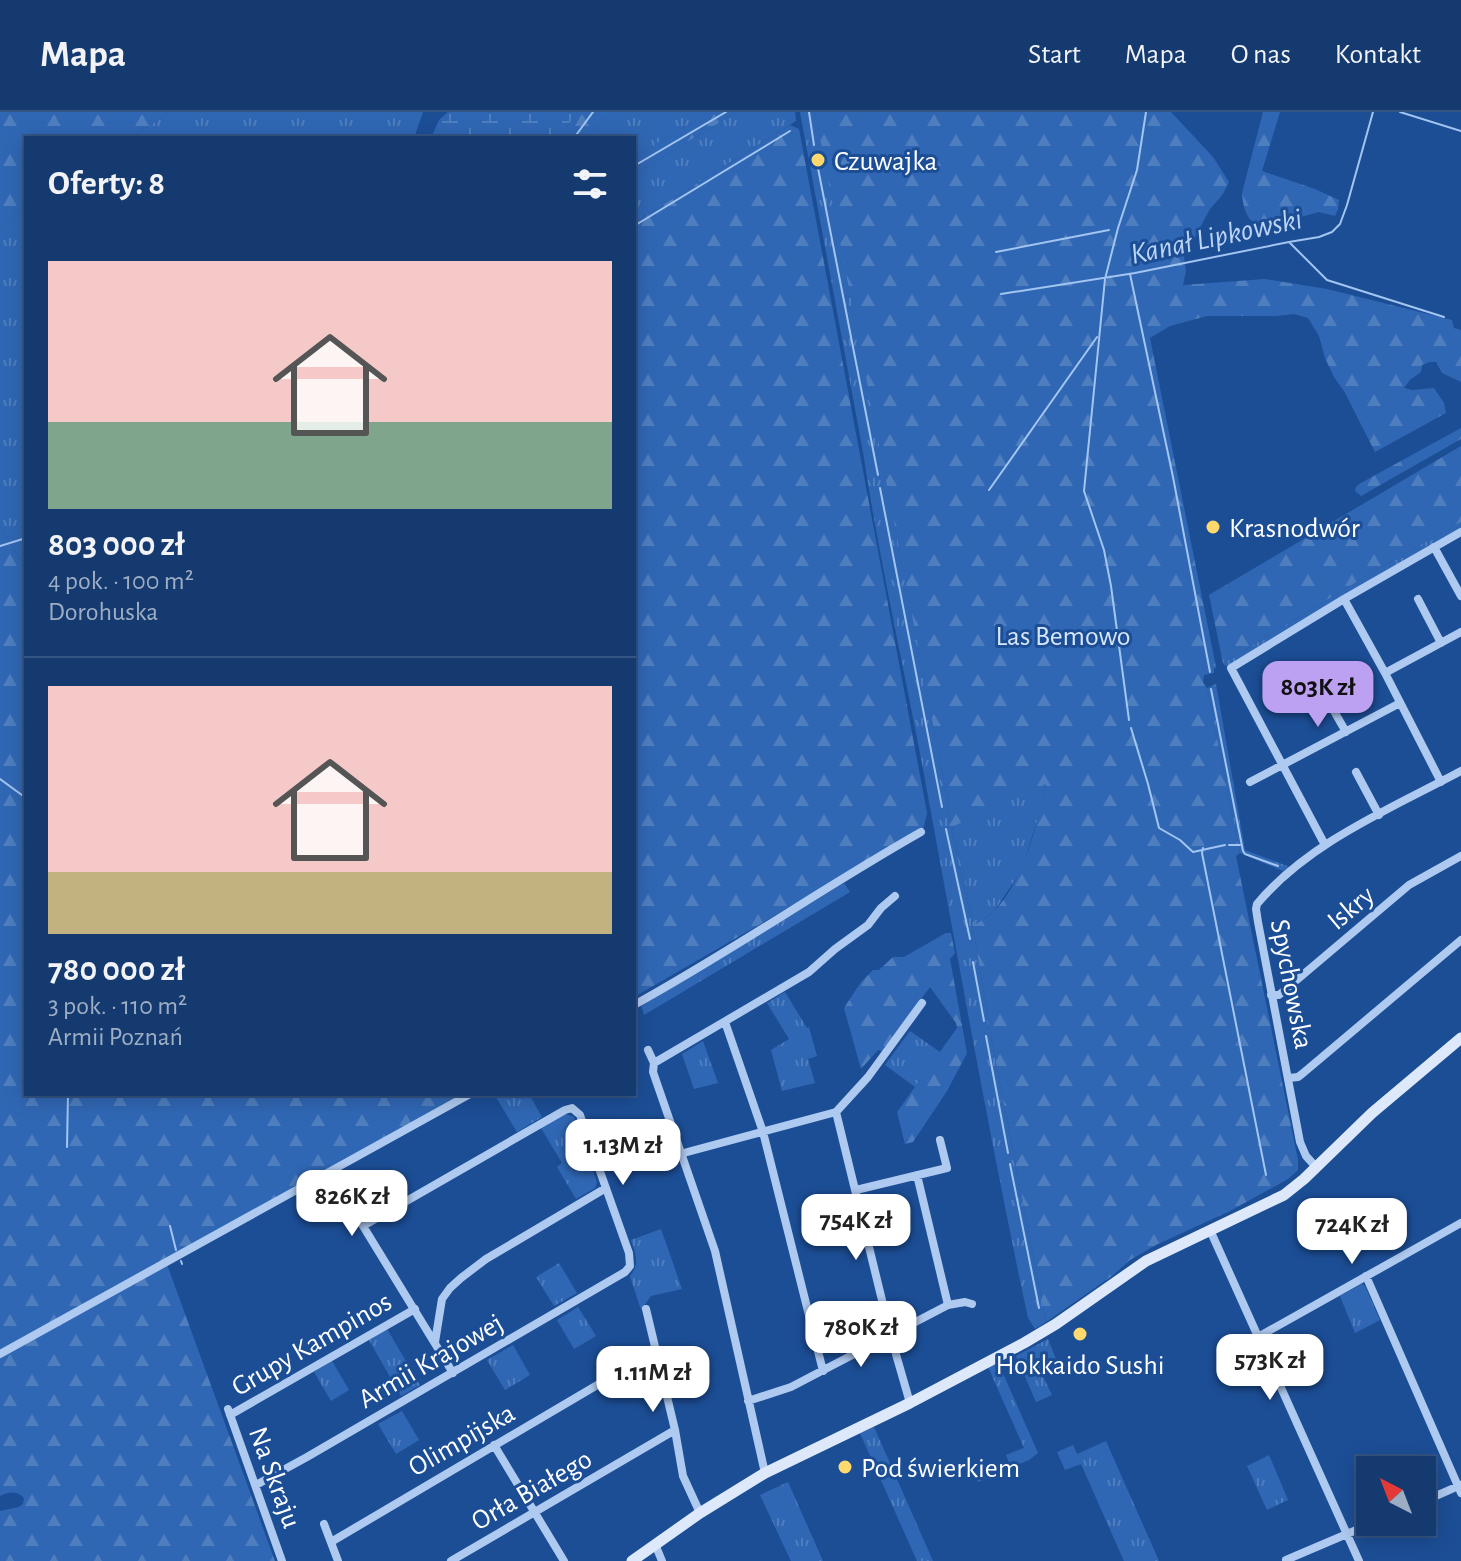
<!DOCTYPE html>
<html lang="pl">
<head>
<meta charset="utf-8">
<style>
	:root { --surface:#153a70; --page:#224578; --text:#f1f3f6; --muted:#9dadc3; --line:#345483; --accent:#bca0f2 }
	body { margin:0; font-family:"Alegreya Sans",sans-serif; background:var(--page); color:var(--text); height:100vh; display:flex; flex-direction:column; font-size:30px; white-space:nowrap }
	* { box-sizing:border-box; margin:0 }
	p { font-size:26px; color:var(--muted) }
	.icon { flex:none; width:44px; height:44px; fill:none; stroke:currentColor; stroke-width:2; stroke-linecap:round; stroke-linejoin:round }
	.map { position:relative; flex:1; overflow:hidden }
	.details { position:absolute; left:24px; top:24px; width:612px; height:960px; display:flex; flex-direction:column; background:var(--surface); border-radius:0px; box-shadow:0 4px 20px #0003,0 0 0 2px var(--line) }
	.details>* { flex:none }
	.needle { width:52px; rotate:318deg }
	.buttons { position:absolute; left:1356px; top:1344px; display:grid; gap:16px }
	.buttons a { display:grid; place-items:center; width:80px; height:80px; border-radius:0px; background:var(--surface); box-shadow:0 4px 20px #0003,0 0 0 2px var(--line); font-size:40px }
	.price { position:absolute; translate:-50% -68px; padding:0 18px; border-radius:16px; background:#fff; color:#222; font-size:26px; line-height:52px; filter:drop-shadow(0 2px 4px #0008) }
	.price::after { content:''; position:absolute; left:50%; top:48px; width:24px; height:18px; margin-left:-12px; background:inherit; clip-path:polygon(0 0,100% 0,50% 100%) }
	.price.active { background:var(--accent); color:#111 }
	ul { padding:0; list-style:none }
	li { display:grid; align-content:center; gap:16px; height:424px; padding:0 24px }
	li+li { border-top:2px solid var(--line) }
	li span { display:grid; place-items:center; height:248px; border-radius:0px; color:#555 }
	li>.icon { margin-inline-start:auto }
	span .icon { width:144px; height:144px; fill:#fffc; stroke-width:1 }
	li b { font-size:34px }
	h2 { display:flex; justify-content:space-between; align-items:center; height:96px; padding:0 24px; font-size:34px }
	header { display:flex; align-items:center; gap:48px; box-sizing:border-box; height:112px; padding:0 40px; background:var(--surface); border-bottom:2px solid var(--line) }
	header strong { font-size:38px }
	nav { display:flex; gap:44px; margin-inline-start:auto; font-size:28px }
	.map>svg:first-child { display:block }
</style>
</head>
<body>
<header>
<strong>Mapa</strong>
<nav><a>Start</a><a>Mapa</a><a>O nas</a><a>Kontakt</a></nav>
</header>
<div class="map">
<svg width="1461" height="1449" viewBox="0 0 1461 1449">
	<defs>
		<pattern id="grass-tufts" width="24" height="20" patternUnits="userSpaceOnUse" patternTransform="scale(2)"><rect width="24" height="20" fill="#3067b4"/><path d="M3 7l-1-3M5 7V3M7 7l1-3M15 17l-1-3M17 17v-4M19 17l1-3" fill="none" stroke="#4f7ebf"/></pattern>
		<pattern id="forest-firs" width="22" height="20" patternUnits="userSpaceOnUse" patternTransform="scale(2)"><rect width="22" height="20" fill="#3067b4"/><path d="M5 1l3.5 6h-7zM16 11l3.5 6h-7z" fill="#4f7ebf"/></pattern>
		<pattern id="wetland-marsh" width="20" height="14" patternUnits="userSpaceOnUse" patternTransform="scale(2)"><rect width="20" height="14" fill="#3067b4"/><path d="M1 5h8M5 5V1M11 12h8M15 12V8" fill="none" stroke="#4f7ebf"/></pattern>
	</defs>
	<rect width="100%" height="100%" fill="#1c4e96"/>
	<!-- grass -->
	<path fill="url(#grass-tufts)" d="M170 0H423L414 26H131Z
		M611 0H710L634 45V26H588Z
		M737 0H795L796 9 634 111V62Z
		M800 0H815L827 58 947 685 950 712 973 816 993 936 1046 1210 1035 1217 1028 1206C989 1024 957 840 923 657 903 551 879 446 863 340Z
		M26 96V455L0 415V114Z
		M1461 410V416L1344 483 1227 554 1224 553 1223 551 1386 452Z
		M1216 572 1245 738 1290 755 1283 759 1240 741 1207 576Z
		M1046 671 1041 697 1021 759 995 798 975 814 952 715Z
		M844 771 850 780 644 903 641 894Z
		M785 880 807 916 809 915 817 944 808 947 815 971 782 979 771 938 789 927 767 891Z
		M910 919 940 940 915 975 885 953Z
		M703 929 718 971 694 977 682 942Z
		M494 982H529L542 1005 517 1020Z
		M565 1002 574 1005 597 1070 595 1076 576 1087 557 1055 562 1051 541 1016Z
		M661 1117 682 1177 651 1184 641 1198 630 1164C640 1152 636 1142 631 1128Z
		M559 1151 577 1181 554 1194 536 1165Z
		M1362 1172 1365 1174 1380 1208 1355 1221 1340 1184Z
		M578 1195 596 1224 574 1237 557 1208Z
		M387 1217 420 1273 401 1284 369 1228Z
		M1048 1227 1057 1250 1055 1254 1041 1260 1052 1283 1036 1290 1016 1244Z
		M513 1233 530 1263 505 1278 487 1248Z
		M332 1249 349 1278 331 1289 314 1260Z
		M998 1250 1038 1341 1029 1348 978 1370 977 1367 1010 1353 1006 1343 1024 1336 988 1255Z
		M402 1299 419 1328 396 1342 378 1312Z
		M874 1315 933 1449H917L860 1321Z
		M1106 1329 1159 1449H1124L1081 1352 1065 1358 1057 1340 1073 1333 1077 1342Z
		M1269 1343 1288 1388 1267 1398 1247 1354Z
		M788 1370 823 1449H791L760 1383Z"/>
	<!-- forest -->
	<path fill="url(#forest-firs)" fill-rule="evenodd" d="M0 0H170L131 26H26V96L0 114Z
		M578 0H611L588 26H558Z
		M710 0H737L634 62V45Z
		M815 0H1171L1213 45 1229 70 1223 82 1210 97 1184 145 1186 159 1183 173 1265 167 1327 177 1452 208 1454 216 1461 218V270L1442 261 1436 250H1430L1422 253 1421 260 1410 268 1404 276 1412 278 1434 276 1444 291 1446 301 1375 340 1344 279 1334 265 1325 246 1319 224 1308 206 1294 202 1276 204H1207L1170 214 1150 226 1216 555 1214 557V561L1204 563 1203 570 1207 576 1240 741 1236 744 1298 1048V1058L1288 1067 1230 1099 1156 1133 1130 1148 1112 1164 1046 1210 993 936 973 816 950 712 947 685ZM1046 672C1038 711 1023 769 995 798 989 804 981 809 975 813L952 715Z
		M1263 0H1280L1262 59 1315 77 1339 88 1338 97 1335 104 1319 100 1263 115C1247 111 1243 96 1242 81Z
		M790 13 799 17 927 701 923 718 634 885V111Z
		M1461 316V327L1361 384 1355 379 1356 375 1359 372Z
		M1461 334V410L1386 452 1223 551 1209 483Z
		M0 415 26 455V982H463L165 1147 275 1449H0V1399L19 1395 23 1392 24 1386C17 1378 8 1380 0 1384Z
		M946 821H951L955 841 950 847 967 941 947 979 913 1030 905 1032 897 1000 957 916 956 911 930 875 882 939 878 938 861 957 844 896 861 870 873 858H879L893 845H904Z"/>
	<!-- wetland -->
	<path fill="url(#wetland-marsh)" d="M448 0H578L558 26H431L439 8Z"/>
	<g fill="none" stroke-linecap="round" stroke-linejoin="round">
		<!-- stream -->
		<path stroke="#a2c5f1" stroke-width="2" d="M809 0 814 33
			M1400 0 1461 19
			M574 26 593 0
			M817 51 878 363
			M634 54 726 0
			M634 114 790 19
			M1290 131 1327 168 1444 205
			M996 140 1109 118
			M1130 162 1173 365 1210 560
			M1001 182 1135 161 1289 130 1319 125 1332 120 1340 112 1347 93 1373 0
			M880 376 942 695
			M989 378 1097 225
			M0 434 26 426
			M1211 577 1243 739 1245 742 1278 754
			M1129 608 1111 474 1104 438 1084 379 1105 167 1118 116 1137 58 1146 0
			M1131 616 1148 672 1159 716 1180 728 1193 740 1225 733
			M0 667 26 686
			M946 717 970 827
			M1229 733H1240
			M1203 736 1202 741 1266 1063
			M973 850 984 909
			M23 891 26 885
			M986 924 1008 1041
			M67 1035 68 982
			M1010 1052 1039 1196
			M170 1114 176 1138
			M181 1149 182 1152"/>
		<!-- street -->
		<path stroke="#afcaf0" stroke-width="8" d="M1434 435 1461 484
			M1344 487 1385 561 1441 670
			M1418 487 1441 531
			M1311 559 1346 620
			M1385 561 1461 520
			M1356 660 1379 703
			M1250 670 1400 591
			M1325 733 1231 556 1344 487 1461 420
			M1271 883H1279L1409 773 1461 744
			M634 893C732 839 824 775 921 720
			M725 910 763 1020 823 1259
			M648 938 654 951 653 960 715 1139 765 1361
			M654 951 809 860 835 837 868 813 881 796 895 784
			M1289 966 1298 965 1302 962 1461 828
			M836 1000 891 1225 910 1291
			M836 1000 868 965 922 891
			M680 1042 836 1000
			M1316 1055 1306 1044 1300 1030 1258 810 1256 797 1257 792C1309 730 1392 696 1461 659
			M328 1061 363 1114 453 1261
			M917 1063 948 1193
			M856 1078 947 1056 940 1028
			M1210 1118 1359 1449
			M1366 1164 1461 1381
			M646 1197 675 1318 683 1364 700 1401
			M1258 1225 1461 1111
			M435 1230 442 1187 450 1176 461 1166 486 1147 606 1076
			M0 1242 470 982
			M748 1289 791 1275 948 1193 965 1190 972 1192
			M228 1297 282 1449
			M230 1303 415 1197
			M494 1333 564 1449
			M256 1373 307 1345 625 1160 630 1154 629 1141 580 1003 572 996 565 998 363 1114
			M1422 1390 1461 1373
			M324 1412 338 1449
			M331 1430 655 1239
			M655 1432 662 1449
			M1286 1448 1375 1410
			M451 1449 675 1318"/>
		<!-- secondary -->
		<path stroke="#dde9fb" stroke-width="11" d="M632 1449 700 1401 765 1361 910 1291 1024 1231 1056 1212 1146 1149 1284 1083 1304 1067 1372 1001 1461 926"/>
	</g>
	<!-- markers -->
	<g fill="#ffd96e" stroke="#1c4e96" stroke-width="3">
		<circle cx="818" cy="48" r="8"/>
		<circle cx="1213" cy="415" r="8"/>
		<circle cx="1080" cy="1222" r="8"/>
		<circle cx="845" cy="1355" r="8"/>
	</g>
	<g text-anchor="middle" stroke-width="6" stroke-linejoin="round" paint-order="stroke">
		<!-- poi labels -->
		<g font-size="28" fill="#fff" stroke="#1c4e96" text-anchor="start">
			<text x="834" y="58">Czuwajka</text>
			<text x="1229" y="425">Krasnodwór</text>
			<text x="1080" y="1262" text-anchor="middle">Hokkaido Sushi</text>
			<text x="861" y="1365">Pod świerkiem</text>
		</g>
		<!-- park labels -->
		<g font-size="28" fill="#d6e6fb" stroke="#1c4e96">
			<text x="1063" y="533">Las Bemowo</text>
		</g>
		<!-- street labels -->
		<g font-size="28" fill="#fff" stroke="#1c4e96">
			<text transform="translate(1350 795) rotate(-40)" y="10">Iskry</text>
			<text transform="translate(1293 872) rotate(79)" y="10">Spychowska</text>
			<text transform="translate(311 1231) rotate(-30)" y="10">Grupy Kampinos</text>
			<text transform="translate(430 1248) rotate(-30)" y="10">Armii Krajowej</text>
			<text transform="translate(461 1327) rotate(-30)" y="10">Olimpijska</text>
			<text transform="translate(276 1365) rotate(70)" y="10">Na Skraju</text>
			<text transform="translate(531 1377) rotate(-30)" y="10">Orła Białego</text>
		</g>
		<!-- water labels -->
		<g font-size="30" font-style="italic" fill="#bcd5f6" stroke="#1c4e96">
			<text transform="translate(1216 124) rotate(-12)" y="10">Kanał Lipkowski</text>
		</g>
	</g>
</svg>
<div class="buttons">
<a><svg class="needle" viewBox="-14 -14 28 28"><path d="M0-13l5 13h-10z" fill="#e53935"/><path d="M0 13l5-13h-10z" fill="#9dadc3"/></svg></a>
</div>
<b class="price active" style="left:1318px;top:617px">803K zł</b>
<b class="price" style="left:623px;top:1075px">1.13M zł</b>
<b class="price" style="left:352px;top:1126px">826K zł</b>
<b class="price" style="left:856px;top:1150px">754K zł</b>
<b class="price" style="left:1352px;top:1154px">724K zł</b>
<b class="price" style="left:861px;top:1257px">780K zł</b>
<b class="price" style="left:1270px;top:1290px">573K zł</b>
<b class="price" style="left:653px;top:1302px">1.11M zł</b>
<section class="details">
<h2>Oferty: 8<svg class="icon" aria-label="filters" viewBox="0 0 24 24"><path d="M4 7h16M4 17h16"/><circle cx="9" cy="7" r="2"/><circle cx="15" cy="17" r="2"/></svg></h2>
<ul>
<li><span style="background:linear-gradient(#f6c9c9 65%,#7fa58c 0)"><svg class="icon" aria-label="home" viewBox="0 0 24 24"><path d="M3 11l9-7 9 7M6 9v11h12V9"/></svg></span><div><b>803 000 zł</b><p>4 pok. · 100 m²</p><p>Dorohuska</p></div></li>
<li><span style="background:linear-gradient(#f6c9c9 75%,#c2b280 0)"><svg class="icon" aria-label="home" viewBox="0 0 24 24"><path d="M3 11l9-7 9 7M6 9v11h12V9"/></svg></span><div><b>780 000 zł</b><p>3 pok. · 110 m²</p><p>Armii Poznań</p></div></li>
</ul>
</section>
</div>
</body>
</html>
